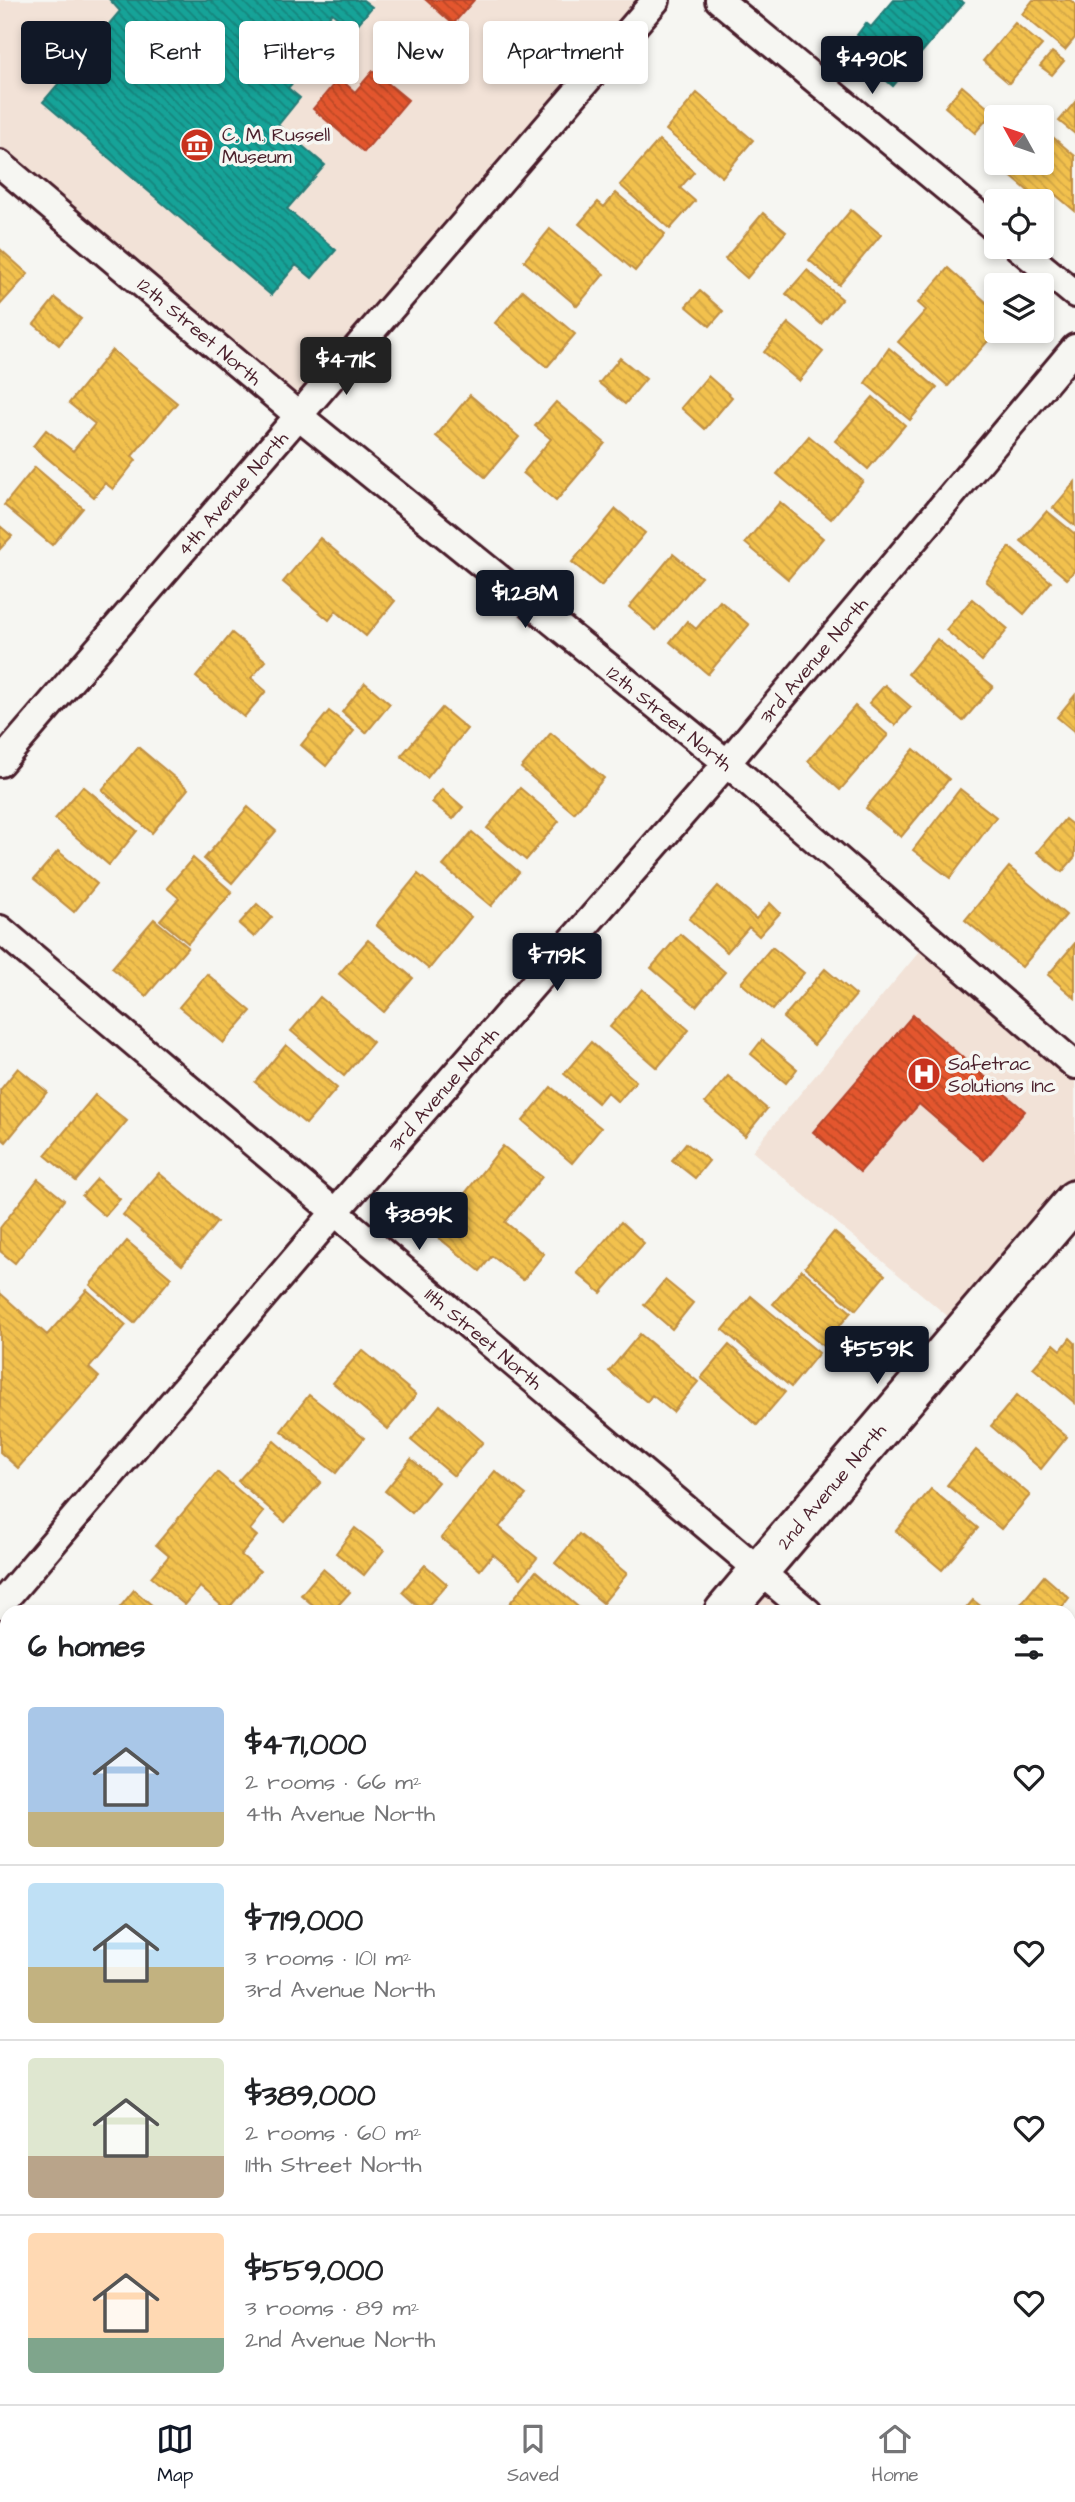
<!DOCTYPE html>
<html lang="en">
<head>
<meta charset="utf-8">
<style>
	:root { --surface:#fff; --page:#f2f2f2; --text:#202124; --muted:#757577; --line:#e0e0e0; --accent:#111827 }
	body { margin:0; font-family:"Architects Daughter",sans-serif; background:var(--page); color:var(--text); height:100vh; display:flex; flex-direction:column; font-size:26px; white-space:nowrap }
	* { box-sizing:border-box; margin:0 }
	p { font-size:23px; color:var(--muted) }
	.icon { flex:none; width:38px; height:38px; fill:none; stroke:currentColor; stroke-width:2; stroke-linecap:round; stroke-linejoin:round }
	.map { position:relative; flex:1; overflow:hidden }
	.sheet { position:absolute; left:0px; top:1605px; width:1076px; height:800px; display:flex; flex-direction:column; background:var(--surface); border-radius:21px 21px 0 0; box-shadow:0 4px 10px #0003 }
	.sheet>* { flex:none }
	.top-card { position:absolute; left:21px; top:21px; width:700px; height:63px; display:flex; gap:14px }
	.needle { width:46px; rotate:310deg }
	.controls { position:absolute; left:984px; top:105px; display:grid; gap:14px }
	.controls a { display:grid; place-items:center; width:70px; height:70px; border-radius:7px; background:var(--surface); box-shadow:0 4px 10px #0003; font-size:35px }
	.price { position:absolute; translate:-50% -60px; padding:0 16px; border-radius:7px; background:var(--accent); color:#fff; font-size:23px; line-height:46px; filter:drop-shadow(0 2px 4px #0008) }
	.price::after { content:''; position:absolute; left:50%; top:42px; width:21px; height:16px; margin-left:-10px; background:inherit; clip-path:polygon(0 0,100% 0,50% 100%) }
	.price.active { background:#222; color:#fff }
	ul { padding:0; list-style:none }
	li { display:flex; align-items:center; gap:21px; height:175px; padding:0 28px }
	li+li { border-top:2px solid var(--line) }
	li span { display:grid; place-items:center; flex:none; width:196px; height:140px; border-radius:7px; color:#555 }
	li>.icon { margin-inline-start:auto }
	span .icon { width:84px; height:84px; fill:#fffc; stroke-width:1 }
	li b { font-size:30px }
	h2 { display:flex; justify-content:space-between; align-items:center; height:84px; padding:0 28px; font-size:30px }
	.tag { padding:0 24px; border-radius:7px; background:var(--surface); box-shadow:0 4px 10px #0003; font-size:24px; line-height:63px }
	.tag.active { background:var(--accent); color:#fff }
	.tab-bar { display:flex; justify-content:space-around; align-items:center; height:98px; border-top:2px solid var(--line); background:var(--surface); font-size:19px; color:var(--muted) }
	.tab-bar a { display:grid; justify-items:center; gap:4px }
	.tab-bar .active { color:var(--accent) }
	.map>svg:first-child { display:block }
</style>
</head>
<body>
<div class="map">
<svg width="1075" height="2404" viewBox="0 0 1075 2404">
	<defs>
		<pattern id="homes-back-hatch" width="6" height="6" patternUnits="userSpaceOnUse" patternTransform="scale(1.75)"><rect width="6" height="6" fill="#f2c14e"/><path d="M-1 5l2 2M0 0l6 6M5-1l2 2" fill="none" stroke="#d1a544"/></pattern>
		<pattern id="shops-back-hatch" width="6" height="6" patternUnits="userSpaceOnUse" patternTransform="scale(1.75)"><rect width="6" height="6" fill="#e4572e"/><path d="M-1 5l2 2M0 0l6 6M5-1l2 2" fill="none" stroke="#bb4727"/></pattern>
		<pattern id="public-back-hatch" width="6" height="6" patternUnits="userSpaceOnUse" patternTransform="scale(1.75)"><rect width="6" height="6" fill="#17a398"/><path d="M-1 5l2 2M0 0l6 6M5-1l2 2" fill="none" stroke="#17847c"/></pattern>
	</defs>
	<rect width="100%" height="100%" fill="#f6f6f2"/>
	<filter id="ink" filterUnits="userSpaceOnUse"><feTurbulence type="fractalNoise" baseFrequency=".0143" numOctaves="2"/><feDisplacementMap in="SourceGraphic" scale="14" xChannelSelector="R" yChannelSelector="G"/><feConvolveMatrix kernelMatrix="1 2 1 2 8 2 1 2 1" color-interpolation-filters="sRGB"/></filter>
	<g filter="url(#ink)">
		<!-- built -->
		<path fill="#f2e2d7" d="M0 0H656L299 416 0 164Z
			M930 939 1075 1066V1200L964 1330 752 1151Z
			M759 1571 808 1612H724Z
			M1069 1830 1075 1835V2404H51L57 2398H1069Z"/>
		<!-- homes -->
		<path fill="url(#homes-back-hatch)" stroke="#c09044" stroke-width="2" d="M1033 0H1070L1075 4V38L1065 50 1022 14Z
			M1015 23 1042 45 1009 83 983 61Z
			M1052 52 1064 61 1052 75 1040 66Z
			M962 86 993 112 975 133 945 107Z
			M697 93 753 140 722 177 666 130Z
			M1075 102V134L1059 121Z
			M1041 127 1075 156V211L1050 190 1040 201 987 156 996 145V163H1041Z
			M659 140 694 172 680 188 695 201 670 229 620 185Z
			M616 193 665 234 635 271 579 224 598 202 604 207Z
			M851 210 881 235 839 285 809 260Z
			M763 213 786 232 747 278 725 259Z
			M550 229 604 274 577 306 524 261Z
			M0 249 28 274 0 305Z
			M948 268 996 311 997 331 948 386 898 342 926 310 918 303Z
			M807 270 842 299 821 324 786 294Z
			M523 290 575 334 547 367 495 323Z
			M700 291 723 311 710 326 686 306Z
			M55 298 81 319 59 345 34 324Z
			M788 323 823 352 799 381 764 352Z
			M889 348 937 388 910 420 865 383Z
			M112 350 177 403 132 456 136 460 113 489 105 483 94 497 33 446 46 430 73 451 95 424 69 403Z
			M620 358 646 379 625 404 599 383Z
			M708 376 732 397 705 429 681 408Z
			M470 395 519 437 485 477 436 436Z
			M873 397 905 425 868 469 835 441Z
			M556 402 605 443 556 501 523 473 551 439 535 426Z
			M809 436 863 481 831 519 777 474Z
			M35 467 83 508 52 545 4 505Z
			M1075 482V526L1053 508Z
			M780 502 823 538 788 579 745 543Z
			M616 509 645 533 601 586 572 562Z
			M1047 511 1075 534V570L1067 579 1021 541Z
			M0 526 12 536 0 549Z
			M320 538 395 601 366 636 336 611 329 620 283 582Z
			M1009 547 1051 582 1024 614 986 581Z
			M673 554 701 577 656 630 629 607Z
			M972 599 1008 629 982 661 946 630Z
			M720 601 749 625 708 674 670 642 687 621 696 629Z
			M232 633 266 661 251 678 266 691 244 717 196 677Z
			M937 639 993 686 963 721 908 674Z
			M365 683 390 704 366 733 342 712Z
			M885 685 911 707 895 725 869 703Z
			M1075 695V732L1057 717Z
			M855 706 888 735 840 790 808 761Z
			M442 708 467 729 427 778 401 756Z
			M329 711 354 731 326 766 301 745Z
			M551 733 604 778 574 813 521 768Z
			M138 747 188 789 152 833 102 790Z
			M914 749 949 779 901 837 866 808Z
			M83 786 137 831 109 865 55 819Z
			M520 788 559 821 526 860 487 828Z
			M442 789 463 807 453 819 432 802Z
			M960 789 996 817 950 878 913 850Z
			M248 807 276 831 232 883 204 859Z
			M1065 819 1075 827V857L1062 872 1037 852Z
			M472 832 519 872 491 906 443 866Z
			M58 851 97 884 74 912 34 879Z
			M193 858 232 892 188 943 160 920 179 898 167 888Z
			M1009 867 1066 915 1022 967 965 920Z
			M418 874 471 917 429 969 376 925Z
			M718 886 756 919 770 903 780 913 759 936 749 927 727 952 689 919Z
			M257 904 272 917 254 937 239 924Z
			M154 919 188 947 146 996 112 968Z
			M680 934 725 972 696 1006 651 968Z
			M368 940 413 978 384 1012 339 974Z
			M1075 943V998L1048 975Z
			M772 947 804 973 773 1010 741 983Z
			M825 969 856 995 814 1045 783 1018Z
			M207 974 251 1011 223 1043 179 1007Z
			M642 989 689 1030 657 1068 610 1027Z
			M320 997 373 1042 344 1076 291 1031Z
			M762 1040 797 1069 786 1083 751 1054Z
			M591 1042 636 1081 618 1102 607 1092 598 1103 564 1074Z
			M286 1045 337 1088 306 1124 255 1082Z
			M18 1068 47 1092 6 1142 0 1137V1090Z
			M728 1076 767 1109 745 1136 705 1103Z
			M551 1087 601 1128 572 1163 523 1121Z
			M95 1095 127 1121 76 1181 45 1155Z
			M686 1143 709 1161 695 1178 672 1160Z
			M503 1146 542 1177 505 1222 544 1254 523 1280 492 1256 480 1271 433 1233Z
			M159 1173 217 1222 182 1265 123 1215Z
			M38 1179 64 1200 15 1263 0 1251V1228Z
			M97 1179 120 1199 105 1216 82 1196Z
			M621 1222 644 1243 601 1293 577 1273Z
			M834 1232 885 1275 856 1310 805 1267Z
			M127 1241 171 1278 134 1323 90 1285Z
			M802 1270 851 1312 823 1346 773 1304Z
			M665 1280 693 1303 672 1329 644 1305Z
			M87 1290 126 1325 89 1368 99 1377 18 1468 0 1452V1293L47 1335Z
			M751 1296 819 1353 791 1387 723 1330Z
			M640 1334 698 1382 673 1412 652 1395 647 1402 609 1371Z
			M1070 1338 1075 1343V1403L1033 1368 1054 1344 1061 1350Z
			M729 1345 785 1392 757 1425 701 1378Z
			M362 1350 416 1395 388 1429 333 1383Z
			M309 1395 364 1438 336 1473 281 1431Z
			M1017 1395 1067 1437 1041 1469 991 1426Z
			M440 1405 483 1442 454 1476 411 1440Z
			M274 1441 321 1482 285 1522 238 1481Z
			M976 1450 1030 1495 1001 1529 947 1485Z
			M411 1459 438 1482 412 1513 385 1491Z
			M495 1471 526 1495 499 1527 537 1558 521 1578 493 1554 480 1570 441 1538Z
			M217 1472 264 1512 250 1530 257 1536 241 1555 260 1571 227 1610 200 1587 185 1605 151 1577 169 1556 156 1545Z
			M931 1489 978 1528 942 1570 896 1531Z
			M355 1528 384 1550 364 1575 336 1553Z
			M579 1534 627 1574 603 1603 555 1563Z
			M425 1565 447 1584 423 1611 402 1592Z
			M323 1569 350 1592 332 1612H321L301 1595Z
			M536 1571 584 1612H508L505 1609Z
			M1044 1576 1069 1598 1058 1612H1014Z
			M134 1590 160 1612H116Z
			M973 1600 988 1612H963Z
			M1069 1688 1075 1692V1728L1069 1735Z
			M0 1825 7 1831V1851L0 1860Z
			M0 2266 7 2271V2304L0 2313Z"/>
		<!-- shops -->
		<path fill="url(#shops-back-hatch)" stroke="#b6462d" stroke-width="2" d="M426 0H474L453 24Z
			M373 71 408 100 364 152 313 109 339 78 355 92Z
			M913 1015 1025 1111 984 1160 919 1104 860 1172 813 1132Z
			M1075 2266V2348L1069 2343V2272Z
			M117 2398H361L355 2404H111Z
			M552 2398H695L689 2404H560Z"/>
		<!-- public -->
		<path fill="url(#public-back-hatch)" stroke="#267b77" stroke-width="2" d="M110 0H363L372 7 352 31 332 13 310 39 322 49 288 88 300 98 278 125 325 165 287 209 336 250 312 278 296 265 271 295 43 102 120 11Z
			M894 0H960L964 3 893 86 851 51 861 38 857 35 866 23 871 27Z"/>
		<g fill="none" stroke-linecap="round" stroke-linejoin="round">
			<defs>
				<path id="minor" d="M719 0 996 229
					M0 164 299 416 727 763 1075 1065
					M1018 247 1075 294
					M0 763 656 0
					M0 929 808 1612
					M0 1605 335 1212 727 763 1075 348
					M0 1702 7 1708
					M1069 1830 1075 1835
					M822 2398 829 2404"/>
				<path id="secondary" d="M724 1612 1075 1200
					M1069 2050 1075 2043
					M51 2404 57 2398
					M769 2404 774 2398"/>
			</defs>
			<!-- minor casing -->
			<use href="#minor" stroke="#4a1f2b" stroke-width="32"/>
			<!-- secondary casing -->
			<use href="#secondary" stroke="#4a1f2b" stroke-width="44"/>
			<!-- minor -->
			<use href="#minor" stroke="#f6f6f2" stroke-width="26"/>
			<!-- secondary -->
			<use href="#secondary" stroke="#f6f6f2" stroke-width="38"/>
		</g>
	</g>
	<!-- icons -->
	<defs>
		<symbol id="museum-disc" viewBox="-11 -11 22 22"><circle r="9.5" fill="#c8321e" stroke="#f6f6f2"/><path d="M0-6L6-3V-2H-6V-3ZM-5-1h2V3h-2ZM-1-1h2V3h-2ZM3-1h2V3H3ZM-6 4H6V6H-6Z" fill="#fff"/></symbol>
		<symbol id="hospital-disc" viewBox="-11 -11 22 22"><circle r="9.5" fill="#c8321e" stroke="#f6f6f2"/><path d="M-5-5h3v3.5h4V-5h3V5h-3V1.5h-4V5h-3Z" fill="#fff"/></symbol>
	</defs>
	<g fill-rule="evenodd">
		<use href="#museum-disc" x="178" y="126" width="38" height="38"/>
		<use href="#hospital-disc" x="905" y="1055" width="38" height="38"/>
	</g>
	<g text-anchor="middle" stroke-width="7" stroke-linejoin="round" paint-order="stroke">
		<!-- poi labels -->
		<g font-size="19" fill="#4a1f2b" stroke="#f6f6f2" text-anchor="start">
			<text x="222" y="141">C. M. Russell<tspan x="222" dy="22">Museum</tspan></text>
			<text x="948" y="1070">Safetrac<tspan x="948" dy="22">Solutions Inc</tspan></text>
		</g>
		<!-- street labels -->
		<g font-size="19" fill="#4a1f2b" stroke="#f6f6f2">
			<text transform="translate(200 331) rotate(40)" y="7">12th Street North</text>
			<text transform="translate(232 493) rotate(-49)" y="7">4th Avenue North</text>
			<text transform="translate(813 660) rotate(-50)" y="7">3rd Avenue North</text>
			<text transform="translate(670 718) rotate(39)" y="7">12th Street North</text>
			<text transform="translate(443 1089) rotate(-49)" y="7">3rd Avenue North</text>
			<text transform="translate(484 1338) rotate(40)" y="7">11th Street North</text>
			<text transform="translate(831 1486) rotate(-50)" y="7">2nd Avenue North</text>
		</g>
	</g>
</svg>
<div class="controls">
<a><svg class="needle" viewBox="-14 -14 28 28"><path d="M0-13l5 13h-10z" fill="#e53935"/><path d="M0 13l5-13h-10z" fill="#757577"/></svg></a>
<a><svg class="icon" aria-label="locate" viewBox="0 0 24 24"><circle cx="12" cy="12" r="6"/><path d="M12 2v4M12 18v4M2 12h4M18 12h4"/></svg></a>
<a><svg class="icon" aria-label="layers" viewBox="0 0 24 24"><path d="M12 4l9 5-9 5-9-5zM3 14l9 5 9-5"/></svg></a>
</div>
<b class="price" style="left:872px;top:96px">$490K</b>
<b class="price active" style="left:346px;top:397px">$471K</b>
<b class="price" style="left:525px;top:630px">$1.28M</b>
<b class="price" style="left:557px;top:993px">$719K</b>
<b class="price" style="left:419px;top:1252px">$389K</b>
<b class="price" style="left:877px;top:1386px">$559K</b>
<div class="top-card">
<a class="tag active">Buy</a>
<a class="tag">Rent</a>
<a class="tag">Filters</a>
<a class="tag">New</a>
<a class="tag">Apartment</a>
</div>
<section class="sheet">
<h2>6 homes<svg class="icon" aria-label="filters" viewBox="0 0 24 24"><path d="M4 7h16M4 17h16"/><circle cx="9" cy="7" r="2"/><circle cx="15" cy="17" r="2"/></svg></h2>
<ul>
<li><span style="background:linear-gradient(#a9c7e8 75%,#c2b280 0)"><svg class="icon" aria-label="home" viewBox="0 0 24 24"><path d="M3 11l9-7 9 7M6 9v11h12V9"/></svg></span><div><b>$471,000</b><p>2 rooms · 66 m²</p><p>4th Avenue North</p></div><svg class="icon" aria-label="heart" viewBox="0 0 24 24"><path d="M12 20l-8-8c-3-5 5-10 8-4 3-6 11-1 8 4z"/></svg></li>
<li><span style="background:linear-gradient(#bfe0f5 60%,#c2b280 0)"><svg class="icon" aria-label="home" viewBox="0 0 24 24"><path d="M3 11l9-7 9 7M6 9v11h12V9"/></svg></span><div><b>$719,000</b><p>3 rooms · 101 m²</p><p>3rd Avenue North</p></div><svg class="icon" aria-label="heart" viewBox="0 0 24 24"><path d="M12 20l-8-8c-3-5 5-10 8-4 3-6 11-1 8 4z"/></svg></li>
<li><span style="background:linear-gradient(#dfe7d0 70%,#b9a48a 0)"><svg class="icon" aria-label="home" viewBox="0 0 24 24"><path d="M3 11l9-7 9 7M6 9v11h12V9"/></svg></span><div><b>$389,000</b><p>2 rooms · 60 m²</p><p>11th Street North</p></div><svg class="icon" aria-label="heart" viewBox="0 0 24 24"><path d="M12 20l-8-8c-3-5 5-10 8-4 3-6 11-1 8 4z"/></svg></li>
<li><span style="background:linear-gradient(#ffd9b3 75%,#7fa58c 0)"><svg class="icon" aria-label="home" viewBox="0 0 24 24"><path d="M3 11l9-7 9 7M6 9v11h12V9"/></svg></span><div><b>$559,000</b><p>3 rooms · 89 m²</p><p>2nd Avenue North</p></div><svg class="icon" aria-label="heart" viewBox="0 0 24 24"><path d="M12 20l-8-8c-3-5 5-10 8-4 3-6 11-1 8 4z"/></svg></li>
</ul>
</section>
</div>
<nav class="tab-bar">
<a class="active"><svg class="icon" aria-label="map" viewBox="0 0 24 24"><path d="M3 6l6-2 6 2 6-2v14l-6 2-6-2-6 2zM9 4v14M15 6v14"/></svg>Map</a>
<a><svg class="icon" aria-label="saved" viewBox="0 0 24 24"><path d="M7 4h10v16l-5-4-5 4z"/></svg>Saved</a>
<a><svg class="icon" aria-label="home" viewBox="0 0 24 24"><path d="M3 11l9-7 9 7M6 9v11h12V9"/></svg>Home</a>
</nav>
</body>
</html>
